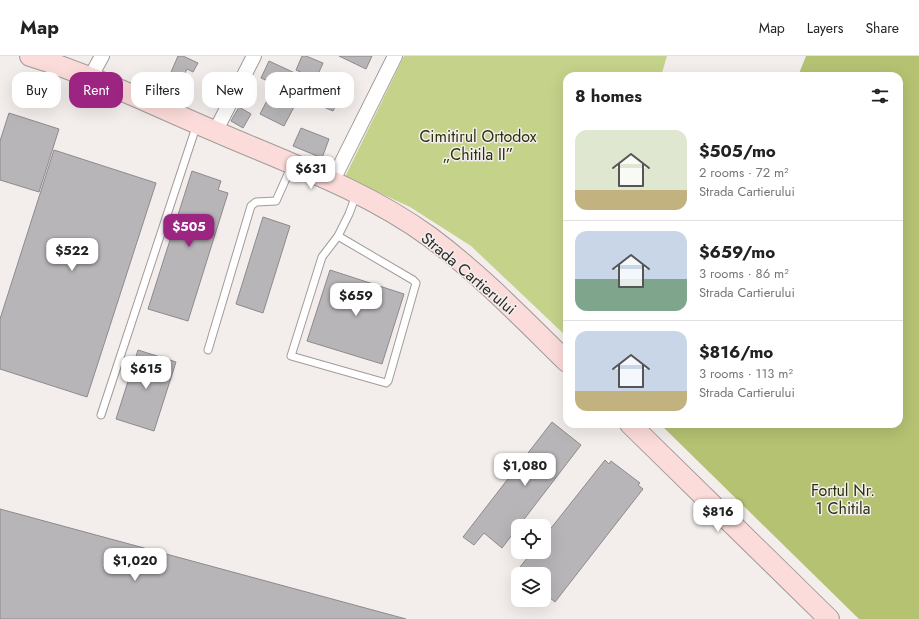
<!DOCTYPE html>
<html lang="en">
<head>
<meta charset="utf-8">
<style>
	:root { --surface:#fff; --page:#f2f2f2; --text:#222; --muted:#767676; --line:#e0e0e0; --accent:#9b2580 }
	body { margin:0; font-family:Jost,sans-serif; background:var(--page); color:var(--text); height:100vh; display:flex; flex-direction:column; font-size:15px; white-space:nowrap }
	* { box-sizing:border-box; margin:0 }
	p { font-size:13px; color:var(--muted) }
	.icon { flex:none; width:22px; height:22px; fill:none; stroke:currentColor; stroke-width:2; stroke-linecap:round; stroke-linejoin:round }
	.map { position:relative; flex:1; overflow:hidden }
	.details { position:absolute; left:563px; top:16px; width:340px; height:356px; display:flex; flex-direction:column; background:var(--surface); border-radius:12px; box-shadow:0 4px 16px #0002 }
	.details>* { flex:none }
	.banner { position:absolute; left:12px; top:16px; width:380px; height:36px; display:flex; gap:8px }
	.tools { position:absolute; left:511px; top:463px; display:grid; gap:8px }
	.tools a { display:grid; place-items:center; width:40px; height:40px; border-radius:8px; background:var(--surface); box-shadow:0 4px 16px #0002; font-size:20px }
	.price { position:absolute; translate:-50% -34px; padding:0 9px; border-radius:8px; background:#fff; color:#222; font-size:13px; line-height:26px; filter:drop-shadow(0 1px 2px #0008) }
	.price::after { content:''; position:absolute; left:50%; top:24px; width:12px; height:9px; margin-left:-6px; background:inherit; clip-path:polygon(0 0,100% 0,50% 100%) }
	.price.current { background:var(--accent); color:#fff }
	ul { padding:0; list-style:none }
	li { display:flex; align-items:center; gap:12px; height:100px; padding:0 12px }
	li+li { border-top:1px solid var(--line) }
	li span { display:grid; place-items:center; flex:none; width:112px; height:80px; border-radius:12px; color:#555 }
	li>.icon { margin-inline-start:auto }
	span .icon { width:48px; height:48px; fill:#fffc; stroke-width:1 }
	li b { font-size:17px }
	h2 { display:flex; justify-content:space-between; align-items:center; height:48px; padding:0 12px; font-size:17px }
	.pill { padding:0 14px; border-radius:12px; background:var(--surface); box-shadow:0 4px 16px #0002; font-size:14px; line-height:36px }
	.pill.current { background:var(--accent); color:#fff }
	header { display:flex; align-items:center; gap:24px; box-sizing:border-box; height:56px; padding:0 20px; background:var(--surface); border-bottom:1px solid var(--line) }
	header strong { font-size:19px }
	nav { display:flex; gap:22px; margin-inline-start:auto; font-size:14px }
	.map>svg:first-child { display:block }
</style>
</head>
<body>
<header>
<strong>Map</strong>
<nav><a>Map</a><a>Layers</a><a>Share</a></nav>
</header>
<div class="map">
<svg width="919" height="563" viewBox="0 0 919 563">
	<rect width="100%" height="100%" fill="#f3eeeb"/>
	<!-- green -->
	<path fill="#c5d28a" d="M404 0H667L661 20H567V281L471 190 410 151 345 121Z"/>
	<!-- forest -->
	<path fill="#b5c272" d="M806 0H919V563H859L660 368H899V20H798Z"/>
	<!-- building -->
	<path fill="#b8b5b9" stroke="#8c8a8e" d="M178 0H183L198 7 193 16 187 13 183 22 192 25 185 39 165 30Z
		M302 0H306L323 7 316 23 296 14Z
		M339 0H372L366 13Z
		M269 5 314 26 304 47 291 41 293 36 261 22Z
		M314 29 340 40 333 55 307 44Z
		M271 37 295 49 284 70 260 58Z
		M239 51 251 58 243 72 231 65Z
		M9 57 59 73 39 136 0 124V85Z
		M301 72 329 83 322 102 293 90Z
		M54 94 156 127 87 341 0 313V263Z
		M192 115 221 125 218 134 228 137 188 265 148 253Z
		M263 161 290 170 263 257 236 248Z
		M330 214 404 238 382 308 307 285Z
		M138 294 176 306 154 375 116 363Z
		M552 366 581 389 502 492 484 477 474 489 463 481Z
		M605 404 609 408 611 405 640 427 638 429 643 433 555 546 544 537V518H519L516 516 532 496H544V481Z
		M0 453 406 563H0Z"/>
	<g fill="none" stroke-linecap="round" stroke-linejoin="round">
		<defs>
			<path id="lane" d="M338 180 413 224 416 227 388 325 386 327 291 300 322 201 338 180 349 158 356 139
				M208 294 251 150 256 146 276 145 292 109
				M101 359 197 68"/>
			<path id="street" d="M90 22 102 0
				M215 76 254 0
				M332 126 395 0"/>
			<path id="secondary" d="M30 0C95 20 157 51 219 77 291 108 367 135 430 181 480 218 523 263 567 306
				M630 368 829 563"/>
		</defs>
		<!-- lane casing -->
		<use href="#lane" stroke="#a09c99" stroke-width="9"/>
		<!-- street casing -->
		<use href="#street" stroke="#a09c99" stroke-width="16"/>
		<!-- secondary casing -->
		<use href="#secondary" stroke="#a09c99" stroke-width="22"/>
		<!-- lane -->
		<use href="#lane" stroke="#fff" stroke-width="7"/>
		<!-- street -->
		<use href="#street" stroke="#fff" stroke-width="14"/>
		<!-- secondary -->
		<use href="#secondary" stroke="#fcdcda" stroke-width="20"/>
	</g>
	<g text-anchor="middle" stroke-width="3" stroke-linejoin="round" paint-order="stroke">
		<!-- park labels -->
		<g font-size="16" fill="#2a2f0c" stroke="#f3eeeb">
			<text x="478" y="86">Cimitirul Ortodox<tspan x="478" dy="18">„Chitila II”</tspan></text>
			<text x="843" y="440">Fortul Nr.<tspan x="843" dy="18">1 Chitila</tspan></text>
		</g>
		<!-- street labels -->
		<g font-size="16" fill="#2b2a29" stroke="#f3eeeb">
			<text transform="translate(469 217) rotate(40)" y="6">Strada Cartierului</text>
		</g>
	</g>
</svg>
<div class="tools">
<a><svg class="icon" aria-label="locate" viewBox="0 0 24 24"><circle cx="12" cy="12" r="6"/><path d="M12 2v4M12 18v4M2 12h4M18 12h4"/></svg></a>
<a><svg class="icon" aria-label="layers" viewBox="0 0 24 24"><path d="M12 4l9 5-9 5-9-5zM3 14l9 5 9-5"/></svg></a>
</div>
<b class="price" style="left:311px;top:134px">$631</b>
<b class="price current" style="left:189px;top:192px">$505</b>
<b class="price" style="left:72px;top:216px">$522</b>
<b class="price" style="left:356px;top:261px">$659</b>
<b class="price" style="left:146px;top:334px">$615</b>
<b class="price" style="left:525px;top:431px">$1,080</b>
<b class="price" style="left:718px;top:477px">$816</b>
<b class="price" style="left:135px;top:526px">$1,020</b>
<div class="banner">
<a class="pill">Buy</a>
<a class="pill current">Rent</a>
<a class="pill">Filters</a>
<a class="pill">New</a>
<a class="pill">Apartment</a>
</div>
<section class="details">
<h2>8 homes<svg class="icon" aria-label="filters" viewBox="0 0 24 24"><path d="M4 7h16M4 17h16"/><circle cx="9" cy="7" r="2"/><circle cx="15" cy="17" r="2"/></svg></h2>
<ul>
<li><span style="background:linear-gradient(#dfe7d0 75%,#c2b280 0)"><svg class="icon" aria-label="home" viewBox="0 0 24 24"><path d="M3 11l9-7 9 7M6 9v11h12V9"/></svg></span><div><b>$505/mo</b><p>2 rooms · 72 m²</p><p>Strada Cartierului</p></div></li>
<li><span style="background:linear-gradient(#c9d6e8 60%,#7fa58c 0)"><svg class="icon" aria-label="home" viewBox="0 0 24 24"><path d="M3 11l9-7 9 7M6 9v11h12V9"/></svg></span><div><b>$659/mo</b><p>3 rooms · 86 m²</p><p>Strada Cartierului</p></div></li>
<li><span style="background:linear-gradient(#c9d6e8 75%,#c2b280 0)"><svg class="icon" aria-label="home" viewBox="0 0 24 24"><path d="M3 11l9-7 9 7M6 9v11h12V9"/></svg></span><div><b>$816/mo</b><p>3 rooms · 113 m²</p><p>Strada Cartierului</p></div></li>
</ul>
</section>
</div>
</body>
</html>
